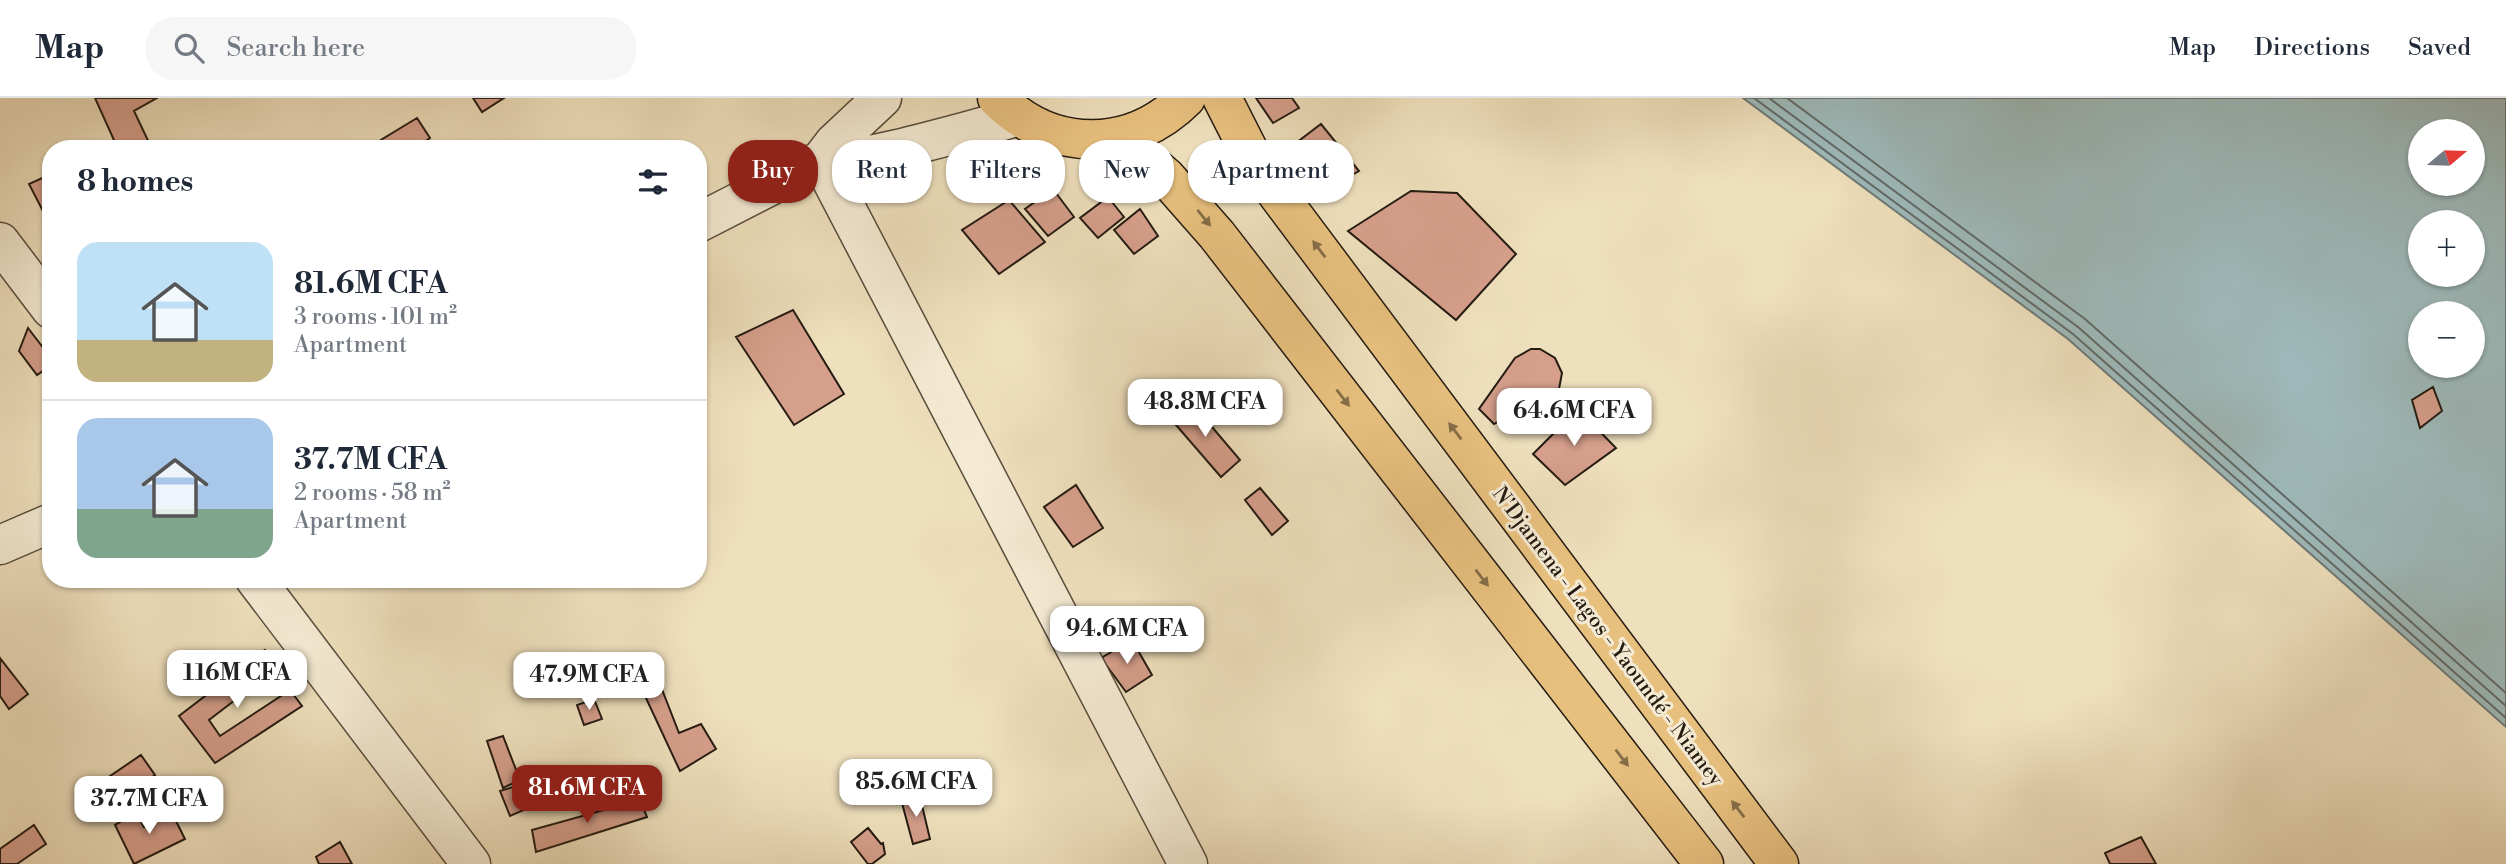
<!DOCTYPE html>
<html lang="en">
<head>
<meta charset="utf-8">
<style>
	:root { --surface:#fff; --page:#f6f6f7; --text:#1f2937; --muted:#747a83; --line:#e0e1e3; --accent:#8f2418 }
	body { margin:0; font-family:"Libre Bodoni",serif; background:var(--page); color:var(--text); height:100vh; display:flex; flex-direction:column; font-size:26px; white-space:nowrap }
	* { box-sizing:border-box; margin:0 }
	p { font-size:23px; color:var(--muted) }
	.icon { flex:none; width:38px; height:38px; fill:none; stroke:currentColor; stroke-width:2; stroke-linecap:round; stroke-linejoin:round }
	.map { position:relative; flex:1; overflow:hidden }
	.details { position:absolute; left:42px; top:42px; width:665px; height:448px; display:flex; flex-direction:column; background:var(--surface); border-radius:28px; box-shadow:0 2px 5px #0004 }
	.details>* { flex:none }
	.guide { position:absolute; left:728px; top:42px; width:665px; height:63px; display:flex; gap:14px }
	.needle { width:46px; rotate:71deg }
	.tools { position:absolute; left:2408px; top:21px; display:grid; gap:14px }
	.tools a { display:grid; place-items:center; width:77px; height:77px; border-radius:50%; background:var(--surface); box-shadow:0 2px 5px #0004; font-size:35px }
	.price { position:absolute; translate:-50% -60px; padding:0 16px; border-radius:14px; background:#fff; color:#222; font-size:23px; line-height:46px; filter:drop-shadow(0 2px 4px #0008) }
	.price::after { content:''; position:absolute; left:50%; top:42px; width:21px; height:16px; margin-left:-10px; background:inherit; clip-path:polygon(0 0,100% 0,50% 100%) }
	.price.on { background:var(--accent); color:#fff }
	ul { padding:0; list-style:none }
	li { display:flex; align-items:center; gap:21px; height:175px; padding:0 35px }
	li+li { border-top:2px solid var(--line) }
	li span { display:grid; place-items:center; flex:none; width:196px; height:140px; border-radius:21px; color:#555 }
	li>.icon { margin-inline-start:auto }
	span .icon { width:84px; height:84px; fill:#fffc; stroke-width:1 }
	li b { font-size:30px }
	h2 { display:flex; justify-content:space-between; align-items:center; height:84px; padding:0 35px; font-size:30px }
	.pill { padding:0 24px; border-radius:28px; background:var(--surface); box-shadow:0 2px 5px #0004; font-size:24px; line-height:63px }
	.pill.on { background:var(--accent); color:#fff }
	header { display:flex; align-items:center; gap:42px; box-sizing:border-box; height:98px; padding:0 35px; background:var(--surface); border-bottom:2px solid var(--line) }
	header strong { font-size:33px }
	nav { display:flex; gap:38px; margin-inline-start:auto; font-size:24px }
	.search { width:490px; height:63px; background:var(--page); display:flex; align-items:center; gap:18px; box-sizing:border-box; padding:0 24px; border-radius:28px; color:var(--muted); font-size:26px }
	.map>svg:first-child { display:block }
</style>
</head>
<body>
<header>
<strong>Map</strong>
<div class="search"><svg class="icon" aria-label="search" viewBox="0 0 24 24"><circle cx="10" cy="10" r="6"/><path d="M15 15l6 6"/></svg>Search here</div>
<nav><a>Map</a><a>Directions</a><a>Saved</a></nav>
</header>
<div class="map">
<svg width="2506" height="766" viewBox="0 0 2506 766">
	<rect width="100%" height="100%" fill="#efe0bd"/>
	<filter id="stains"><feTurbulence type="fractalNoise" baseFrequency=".00286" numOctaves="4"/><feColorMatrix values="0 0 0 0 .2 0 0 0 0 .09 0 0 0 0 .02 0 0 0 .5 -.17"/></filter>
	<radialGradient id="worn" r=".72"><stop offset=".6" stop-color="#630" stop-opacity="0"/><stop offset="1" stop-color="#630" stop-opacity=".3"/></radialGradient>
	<!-- water -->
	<path fill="#9ebabb" stroke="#6d7a77" stroke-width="2" fill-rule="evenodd" d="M1743 0H2506V629L2068 241ZM2420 33H2473V86H2420ZM2420 124H2473V177H2420ZM2420 215H2473V268H2420Z"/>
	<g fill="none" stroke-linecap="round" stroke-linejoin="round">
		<!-- shore -->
		<path stroke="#616a66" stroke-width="2" d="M1754 0 2073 236 2506 620
			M1769 0 2078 229 2506 608
			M1787 0 2085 221 2506 595"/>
	</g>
	<!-- building -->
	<path fill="#d69f8c" stroke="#241b11" stroke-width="2" d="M95 0H157L134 13 152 51H118Z
		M473 0H504L482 14Z
		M1256 0H1292L1299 10 1273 25Z
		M417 20 430 40 414 51H366Z
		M1321 26 1359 73 1327 91 1296 45Z
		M51 76V115L45 117 29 86Z
		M1053 91 1074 119 1048 138 1025 111Z
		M1411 93 1457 95 1516 156 1456 222 1348 133Z
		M1108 99 1124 119 1098 140 1080 120Z
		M1009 102 1045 144 999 176 962 132Z
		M1140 111 1158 138 1134 156 1114 132Z
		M793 212 844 296 794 327 736 239Z
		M28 230 51 260V267L37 277 19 253Z
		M1531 251H1540L1555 260 1562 275 1559 291 1546 302 1534 303 1494 326 1479 311 1515 260Z
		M2433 289 2442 313 2420 330 2412 302Z
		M1190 303 1240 362 1221 379 1170 320Z
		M1578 311 1616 350 1565 387 1533 356Z
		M1076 387 1103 430 1073 449 1044 409Z
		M1260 390 1288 423 1272 437 1245 402Z
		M1132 542 1152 577 1126 594 1101 560Z
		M265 552 278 569 209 622 220 638 290 592 302 608 215 665 179 618Z
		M649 558 679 635 701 626 716 651 680 673 632 570Z
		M0 560 28 596 9 611 0 598Z
		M594 601 602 621 584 627 577 607Z
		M503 638 520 682 503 690 487 643Z
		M141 657 155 677 102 714 88 693Z
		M533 683 540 705 510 718 500 693Z
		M919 695 930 741 913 746 902 705Z
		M640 702 647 719 536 754 532 732Z
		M171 713 185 741 134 766 115 727 136 715 144 729Z
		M34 727 46 746 17 766H0V751Z
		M868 730 881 746 883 745 885 756 872 766H868L851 744Z
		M2141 739 2156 766H2110L2105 755Z
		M340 744 352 766H319L316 759Z"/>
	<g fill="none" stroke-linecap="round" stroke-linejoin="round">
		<defs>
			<path id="minor" d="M821 62 1188 766
				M821 62C850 63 875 56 902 50 941 40 979 31 1018 18
				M698 125 821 62 834 45 882 0
				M0 144 51 211
				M0 447 51 425
				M255 481 471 766"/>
			<path id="trunk" d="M997 0C1052 55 1131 55 1186 0
				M1222 0 1254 63 1278 97 1779 766
				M1119 39 1166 79 1217 137 1704 766"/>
		</defs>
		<!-- minor casing -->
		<use href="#minor" stroke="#574c3c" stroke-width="41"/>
		<!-- trunk casing -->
		<use href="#trunk" stroke="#241b11" stroke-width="41"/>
		<!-- minor -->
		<use href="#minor" stroke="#f5ebd4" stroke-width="38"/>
		<!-- trunk -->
		<use href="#trunk" stroke="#e8c07e" stroke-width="38"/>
	</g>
	<!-- one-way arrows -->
	<defs><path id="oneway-solid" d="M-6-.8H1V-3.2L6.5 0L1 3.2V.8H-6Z" transform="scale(1.75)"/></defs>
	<g fill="#866e48">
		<use href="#oneway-solid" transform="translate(1204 120) rotate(51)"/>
		<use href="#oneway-solid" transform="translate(1319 151) rotate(-127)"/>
		<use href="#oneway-solid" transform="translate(1343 300) rotate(52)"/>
		<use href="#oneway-solid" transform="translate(1455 333) rotate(-127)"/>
		<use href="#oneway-solid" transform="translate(1482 480) rotate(52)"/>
		<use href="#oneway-solid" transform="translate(1622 660) rotate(52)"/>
		<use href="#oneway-solid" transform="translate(1738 711) rotate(-127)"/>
	</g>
	<g text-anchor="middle" stroke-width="6" stroke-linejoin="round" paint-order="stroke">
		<!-- street labels -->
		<g font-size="21" fill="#241b11" stroke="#f5ebd4">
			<text transform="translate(1608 538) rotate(53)" y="7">N'Djamena - Lagos - Yaoundé - Niamey</text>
		</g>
	</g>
	<rect width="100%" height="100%" filter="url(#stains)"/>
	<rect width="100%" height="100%" fill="url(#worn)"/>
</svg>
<div class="tools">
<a><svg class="needle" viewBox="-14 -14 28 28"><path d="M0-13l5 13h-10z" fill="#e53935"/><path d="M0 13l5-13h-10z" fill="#747a83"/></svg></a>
<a>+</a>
<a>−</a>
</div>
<b class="price" style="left:1205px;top:341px">48.8M CFA</b>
<b class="price" style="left:1574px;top:350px">64.6M CFA</b>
<b class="price" style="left:1127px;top:568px">94.6M CFA</b>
<b class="price" style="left:237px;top:612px">116M CFA</b>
<b class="price" style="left:589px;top:614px">47.9M CFA</b>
<b class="price" style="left:916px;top:721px">85.6M CFA</b>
<b class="price on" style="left:587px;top:727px">81.6M CFA</b>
<b class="price" style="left:149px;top:738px">37.7M CFA</b>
<div class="guide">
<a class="pill on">Buy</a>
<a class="pill">Rent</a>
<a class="pill">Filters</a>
<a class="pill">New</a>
<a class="pill">Apartment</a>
</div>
<section class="details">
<h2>8 homes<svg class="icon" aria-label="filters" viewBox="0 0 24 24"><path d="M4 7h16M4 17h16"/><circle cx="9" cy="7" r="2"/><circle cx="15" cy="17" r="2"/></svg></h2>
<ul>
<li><span style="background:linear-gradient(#bfe0f5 70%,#c2b280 0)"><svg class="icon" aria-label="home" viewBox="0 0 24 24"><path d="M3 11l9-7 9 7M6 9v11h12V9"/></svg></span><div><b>81.6M CFA</b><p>3 rooms · 101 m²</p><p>Apartment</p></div></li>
<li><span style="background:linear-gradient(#a9c7e8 65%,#7fa58c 0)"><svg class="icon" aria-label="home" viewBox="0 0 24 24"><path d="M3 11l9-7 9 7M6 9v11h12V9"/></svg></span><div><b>37.7M CFA</b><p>2 rooms · 58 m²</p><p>Apartment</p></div></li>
</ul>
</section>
</div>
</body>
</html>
